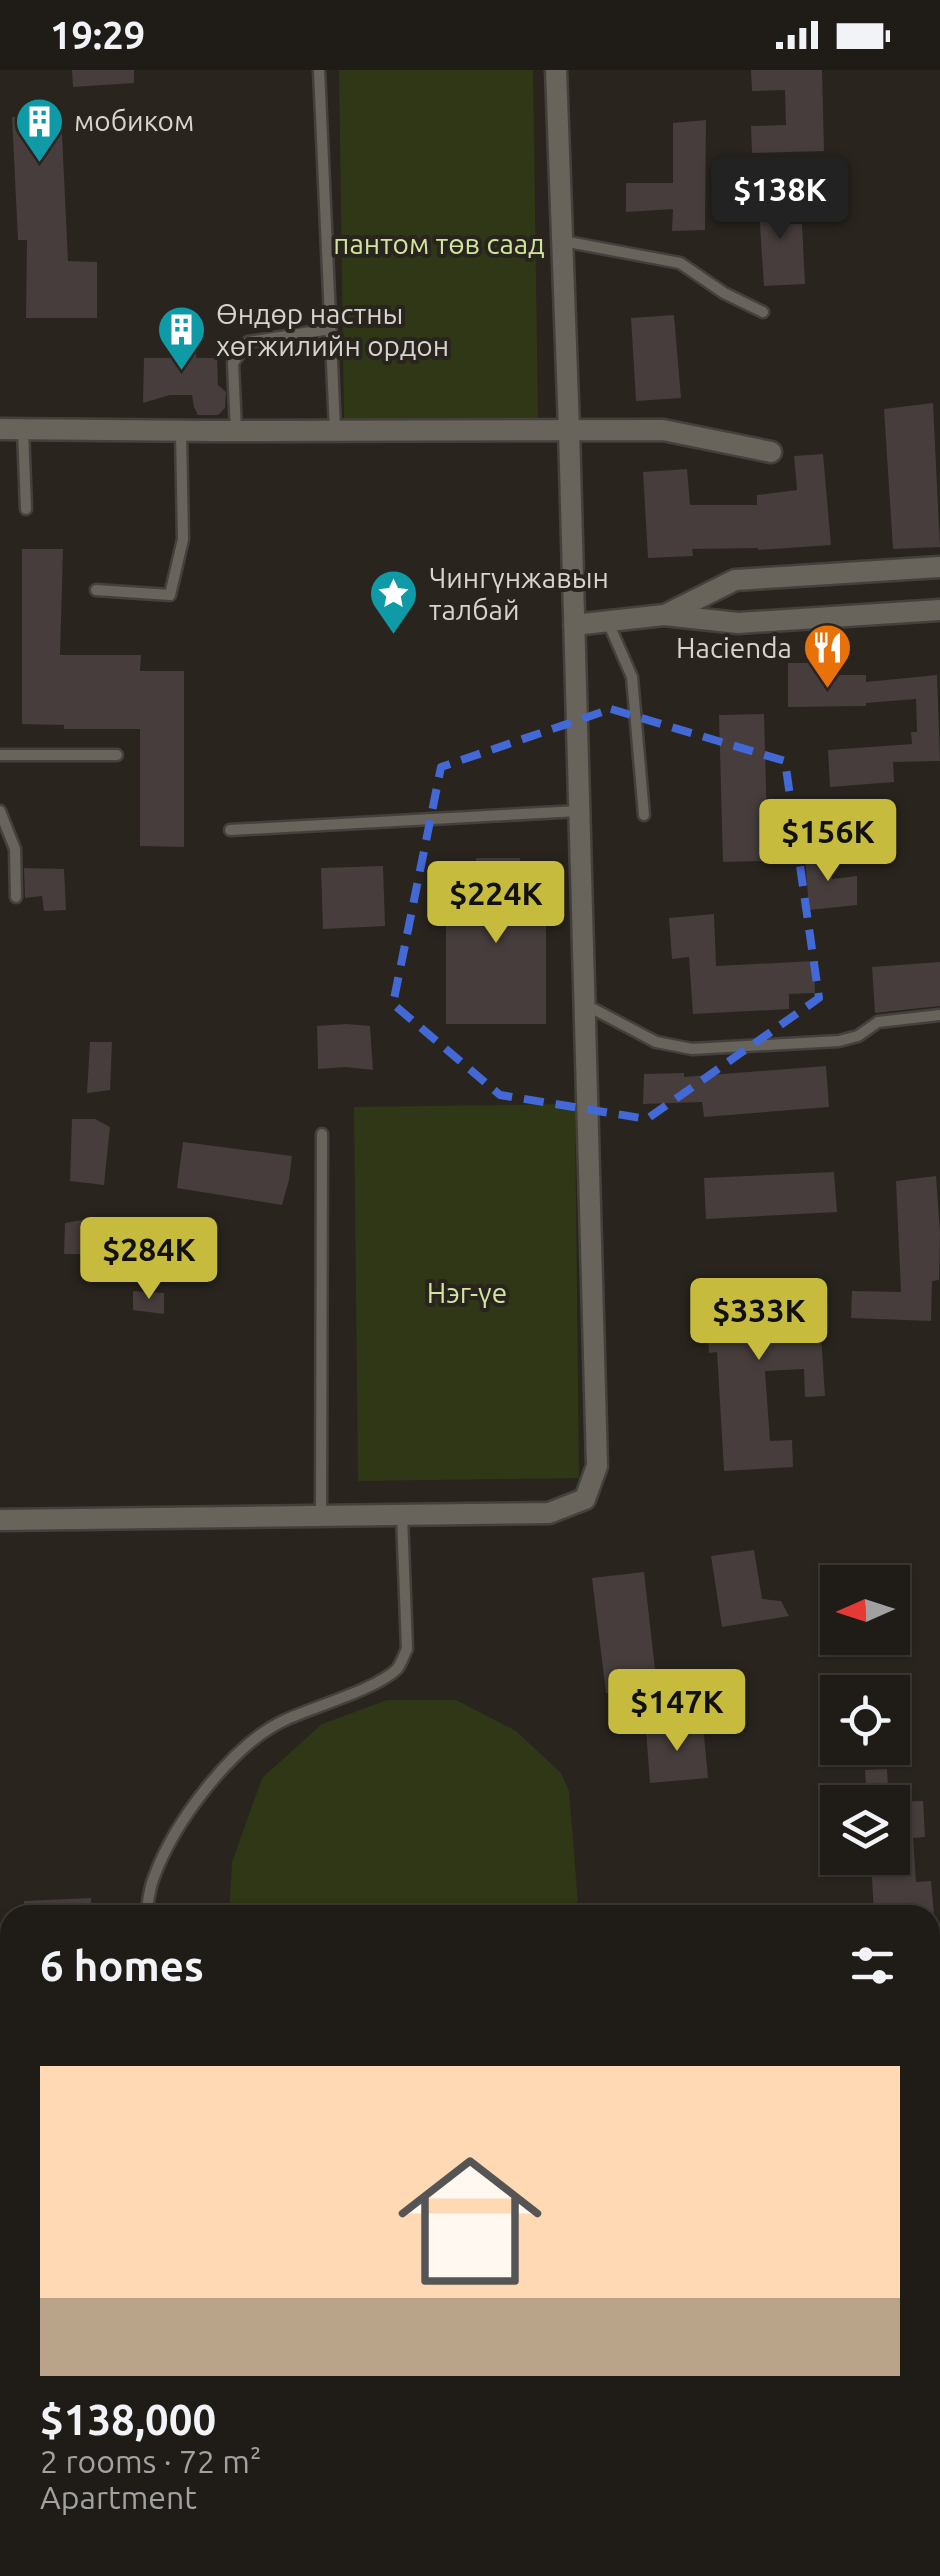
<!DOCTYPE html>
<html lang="en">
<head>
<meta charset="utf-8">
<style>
	:root { --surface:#1f1b16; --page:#27241f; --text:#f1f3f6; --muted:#a1a1a1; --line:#3c3935; --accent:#c6bb3c }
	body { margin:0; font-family:Ubuntu,sans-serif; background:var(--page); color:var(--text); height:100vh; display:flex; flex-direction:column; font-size:38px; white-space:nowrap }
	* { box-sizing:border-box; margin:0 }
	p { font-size:32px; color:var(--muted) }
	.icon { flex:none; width:55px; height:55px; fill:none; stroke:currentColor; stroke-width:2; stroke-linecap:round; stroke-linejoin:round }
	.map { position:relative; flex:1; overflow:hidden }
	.sheet { position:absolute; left:0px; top:1835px; width:940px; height:672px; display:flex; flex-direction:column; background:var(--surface); border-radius:30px 30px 0 0; box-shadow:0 2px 8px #0004,0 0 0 2px var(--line) }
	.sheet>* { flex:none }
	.needle { width:65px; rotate:267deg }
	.buttons { position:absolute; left:820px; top:1495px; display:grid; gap:20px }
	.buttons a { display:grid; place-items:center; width:90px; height:90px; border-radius:0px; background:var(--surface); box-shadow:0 2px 8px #0004,0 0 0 2px var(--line); font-size:50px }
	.price { position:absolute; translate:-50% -85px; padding:0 22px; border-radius:10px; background:var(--accent); color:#111; font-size:32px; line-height:65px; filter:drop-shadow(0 2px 5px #0008) }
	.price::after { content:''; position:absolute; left:50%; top:60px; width:30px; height:22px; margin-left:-15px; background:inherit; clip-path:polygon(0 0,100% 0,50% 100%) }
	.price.active { background:#222; color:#fff }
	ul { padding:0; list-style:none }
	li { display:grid; align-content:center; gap:20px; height:530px; padding:0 40px }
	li+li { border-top:2px solid var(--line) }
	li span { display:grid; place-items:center; height:310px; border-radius:0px; color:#555 }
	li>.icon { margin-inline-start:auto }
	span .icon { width:180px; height:180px; fill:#fffc; stroke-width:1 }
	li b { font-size:42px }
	h2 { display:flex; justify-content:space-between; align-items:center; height:120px; padding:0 40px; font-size:42px }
	.status { display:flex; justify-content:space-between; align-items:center; height:70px; padding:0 50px; background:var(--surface); direction:ltr }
	.status svg { height:28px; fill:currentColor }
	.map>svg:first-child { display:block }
</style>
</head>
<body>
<div class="status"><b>19:29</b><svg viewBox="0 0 49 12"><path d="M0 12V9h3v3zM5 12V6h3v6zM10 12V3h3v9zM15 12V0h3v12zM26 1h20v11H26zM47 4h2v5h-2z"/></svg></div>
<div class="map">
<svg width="940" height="2506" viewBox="0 0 940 2506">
	<rect width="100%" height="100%" fill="#29241e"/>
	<!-- green -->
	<path fill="#2f3716" d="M339 0H533L538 348 344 351Z
		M575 1034 579 1408 358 1411 354 1037Z
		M387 1630H456L516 1661 561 1703 569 1721 579 1845H229L232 1792 262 1708 322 1654Z
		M940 2327V2506H860L861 2498H930V2344Z"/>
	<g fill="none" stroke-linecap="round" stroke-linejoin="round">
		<!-- river -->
		<path stroke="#021723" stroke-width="38" d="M930 2217 940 2194
			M825 2506 826 2498"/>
	</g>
	<!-- building -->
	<path fill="#463d3c" d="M72 0H134V13L73 17Z
		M751 0H822L824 81 752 83 751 56 786 55 785 20 752 21Z
		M36 46 37 65 62 64 68 191 97 192V248H26L27 170H18L12 47Z
		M706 50 705 160 672 161 673 139 626 142V113H673V53Z
		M788 123 790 154H802L805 214 764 216 758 125Z
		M674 245 681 328 636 331 631 248Z
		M196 277V288H217L218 315 226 322 225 338 218 345H198L194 337 192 325H170L143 333 144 288H171L172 278Z
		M933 333 940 477 893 479 884 339Z
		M823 384 831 475 758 480V478L692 479 693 486 648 488 643 402 687 399 690 435H757V425L797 420 794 386Z
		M22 479H63L60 585H141L140 601H184V777L140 776V659H64V655L22 654Z
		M788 593H831L832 605H866V612L937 605 940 691 893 692 894 712 830 717 828 680 912 674 911 662H917L916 629 866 633V636L788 637Z
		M764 644 768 791 723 792 719 645Z
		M830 781 832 809 857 806V835L809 840 805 785Z
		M476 788H520V808H546V954H446V805H476Z
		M383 796 385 856 323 859 321 798Z
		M24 798 64 799 66 840 44 841 42 826 25 828Z
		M714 844 716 896 814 891 815 923 789 924V939L693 944 689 887 672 889 669 848Z
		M940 892V936L875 943 872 897Z
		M346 954 370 956 373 1000 345 997 318 999 317 956Z
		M90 972H112L110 1020 87 1023Z
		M826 996 829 1037 704 1047 702 1032 643 1034 644 1004 684 1003V1007Z
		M72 1049H95L110 1057 104 1115 70 1111Z
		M183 1072 292 1086 289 1110 282 1135 177 1118Z
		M834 1102 837 1142 706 1149 704 1108Z
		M936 1106 940 1163 939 1210 932 1211 931 1251 851 1248 852 1221 901 1222 896 1111Z
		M82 1150 92 1151 90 1184H64L65 1153Z
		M802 1209 805 1251 820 1250 825 1326 805 1327 804 1299 765 1301 770 1371 792 1370 793 1397 724 1401 717 1282 709 1283 705 1214Z
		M133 1221 164 1223V1244L133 1240Z
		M754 1480 762 1529 781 1531 789 1546 722 1557 711 1486Z
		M644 1502 657 1617 606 1623 592 1508Z
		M703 1655 708 1708 650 1713 646 1660Z
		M887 1699 889 1732H867L865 1700Z
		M923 1731 925 1767 913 1768 916 1812 931 1811 934 1845H874L871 1788H892V1732Z
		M91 1828 92 1845H24V1831Z"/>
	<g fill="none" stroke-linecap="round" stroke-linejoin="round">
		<defs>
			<path id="lane" d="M319 0 335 360
				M563 171 680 193 724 223 763 242
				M23 360 26 439
				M236 361 233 293 248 272 330 259
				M96 520 170 525 183 469 181 361
				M608 552 632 607 644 745
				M0 685H117
				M0 741 15 779 16 827
				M230 760 579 741
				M586 935 656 972 692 979 839 971 858 966 878 952 940 945
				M321 1446 322 1064
				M146 1845C148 1833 149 1819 154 1807 174 1753 231 1675 285 1650 313 1637 377 1619 397 1599 401 1594 404 1585 407 1579L402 1445
				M0 1981 10 1994
				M0 2383 10 2379"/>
			<path id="street" d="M0 359 214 361 663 360 771 382
				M665 545 735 510 940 497
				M574 555 664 545 738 553 940 540
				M0 1450 549 1443 585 1429 597 1396 569 359 556 0
				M687 2498 688 2506
				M731 2506 733 2498"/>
		</defs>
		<!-- lane casing -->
		<use href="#lane" stroke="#44413c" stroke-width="15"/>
		<!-- street casing -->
		<use href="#street" stroke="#44413c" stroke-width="25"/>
		<!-- path -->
		<path stroke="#88847f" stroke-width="4" stroke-dasharray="8 5" stroke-linecap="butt" d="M178 2506 189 2498"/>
		<!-- lane -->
		<use href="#lane" stroke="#68635b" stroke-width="10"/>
		<!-- street -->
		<use href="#street" stroke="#68635b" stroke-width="20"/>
	</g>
	<!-- marked area -->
	<path fill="none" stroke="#4269d6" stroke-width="8" stroke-dasharray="20 12" stroke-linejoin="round" d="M611 639 785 691 819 928 647 1049 500 1025 393 934 441 697Z"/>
	<!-- icons -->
	<defs>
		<symbol id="building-pin" viewBox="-11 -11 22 30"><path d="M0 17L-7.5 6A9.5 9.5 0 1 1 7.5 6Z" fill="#0f9aa8" stroke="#29241e"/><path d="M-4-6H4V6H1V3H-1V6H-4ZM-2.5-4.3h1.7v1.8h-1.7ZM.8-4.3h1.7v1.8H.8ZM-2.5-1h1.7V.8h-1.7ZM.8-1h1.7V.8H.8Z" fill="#fff"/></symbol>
		<symbol id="sight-pin" viewBox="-11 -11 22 30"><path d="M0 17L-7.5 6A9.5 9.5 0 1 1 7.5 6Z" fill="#0f9aa8" stroke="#29241e"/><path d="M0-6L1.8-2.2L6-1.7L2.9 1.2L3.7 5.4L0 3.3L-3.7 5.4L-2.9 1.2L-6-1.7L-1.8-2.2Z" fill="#fff"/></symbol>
		<symbol id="restaurant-pin" viewBox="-11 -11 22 30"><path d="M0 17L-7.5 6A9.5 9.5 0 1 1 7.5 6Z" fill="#e8710a" stroke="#29241e"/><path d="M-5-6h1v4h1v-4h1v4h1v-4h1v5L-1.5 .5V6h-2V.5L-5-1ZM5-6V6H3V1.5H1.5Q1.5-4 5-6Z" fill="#fff"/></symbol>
	</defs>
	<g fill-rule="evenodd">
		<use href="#building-pin" x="12" y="24" width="55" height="75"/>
		<use href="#building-pin" x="154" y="232" width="55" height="75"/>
		<use href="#sight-pin" x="366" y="496" width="55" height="75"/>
		<use href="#restaurant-pin" x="800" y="550" width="55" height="75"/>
	</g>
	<g text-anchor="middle" stroke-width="8" stroke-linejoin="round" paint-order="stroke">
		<!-- poi labels -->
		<g font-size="28" fill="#d7d4d0" stroke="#29241e" text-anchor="start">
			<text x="74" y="61">мобиком</text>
			<text x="216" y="254">Өндөр настны<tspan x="216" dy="32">хөгжилийн ордон</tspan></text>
			<text x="429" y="518">Чингүнжавын<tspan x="429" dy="32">талбай</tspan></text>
			<text x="792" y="588" text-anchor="end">Hacienda</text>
		</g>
		<!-- park labels -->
		<g font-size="28" fill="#d1e59f" stroke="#29241e">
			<text x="439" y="184">пантом төв саад</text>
			<text x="467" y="1233">Нэг-үе</text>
		</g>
	</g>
</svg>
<div class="buttons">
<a><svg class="needle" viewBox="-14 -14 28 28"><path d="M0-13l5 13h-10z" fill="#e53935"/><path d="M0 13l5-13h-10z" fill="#a1a1a1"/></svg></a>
<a><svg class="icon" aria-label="locate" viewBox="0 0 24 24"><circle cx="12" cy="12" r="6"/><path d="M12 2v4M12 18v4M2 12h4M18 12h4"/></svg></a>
<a><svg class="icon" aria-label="layers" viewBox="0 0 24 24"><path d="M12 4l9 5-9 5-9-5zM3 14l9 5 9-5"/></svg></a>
</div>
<b class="price active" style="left:780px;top:172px">$138K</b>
<b class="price" style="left:828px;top:814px">$156K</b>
<b class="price" style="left:496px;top:876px">$224K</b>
<b class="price" style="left:149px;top:1232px">$284K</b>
<b class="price" style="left:759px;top:1293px">$333K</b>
<b class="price" style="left:677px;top:1684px">$147K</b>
<section class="sheet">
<h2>6 homes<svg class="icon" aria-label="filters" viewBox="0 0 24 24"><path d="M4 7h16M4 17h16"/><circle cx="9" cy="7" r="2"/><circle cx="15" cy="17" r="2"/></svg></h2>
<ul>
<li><span style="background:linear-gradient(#ffd9b3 75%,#b9a48a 0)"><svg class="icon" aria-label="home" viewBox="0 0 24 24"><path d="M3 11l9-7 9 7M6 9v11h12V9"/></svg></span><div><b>$138,000</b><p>2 rooms · 72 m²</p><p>Apartment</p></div></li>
</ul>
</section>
</div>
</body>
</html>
